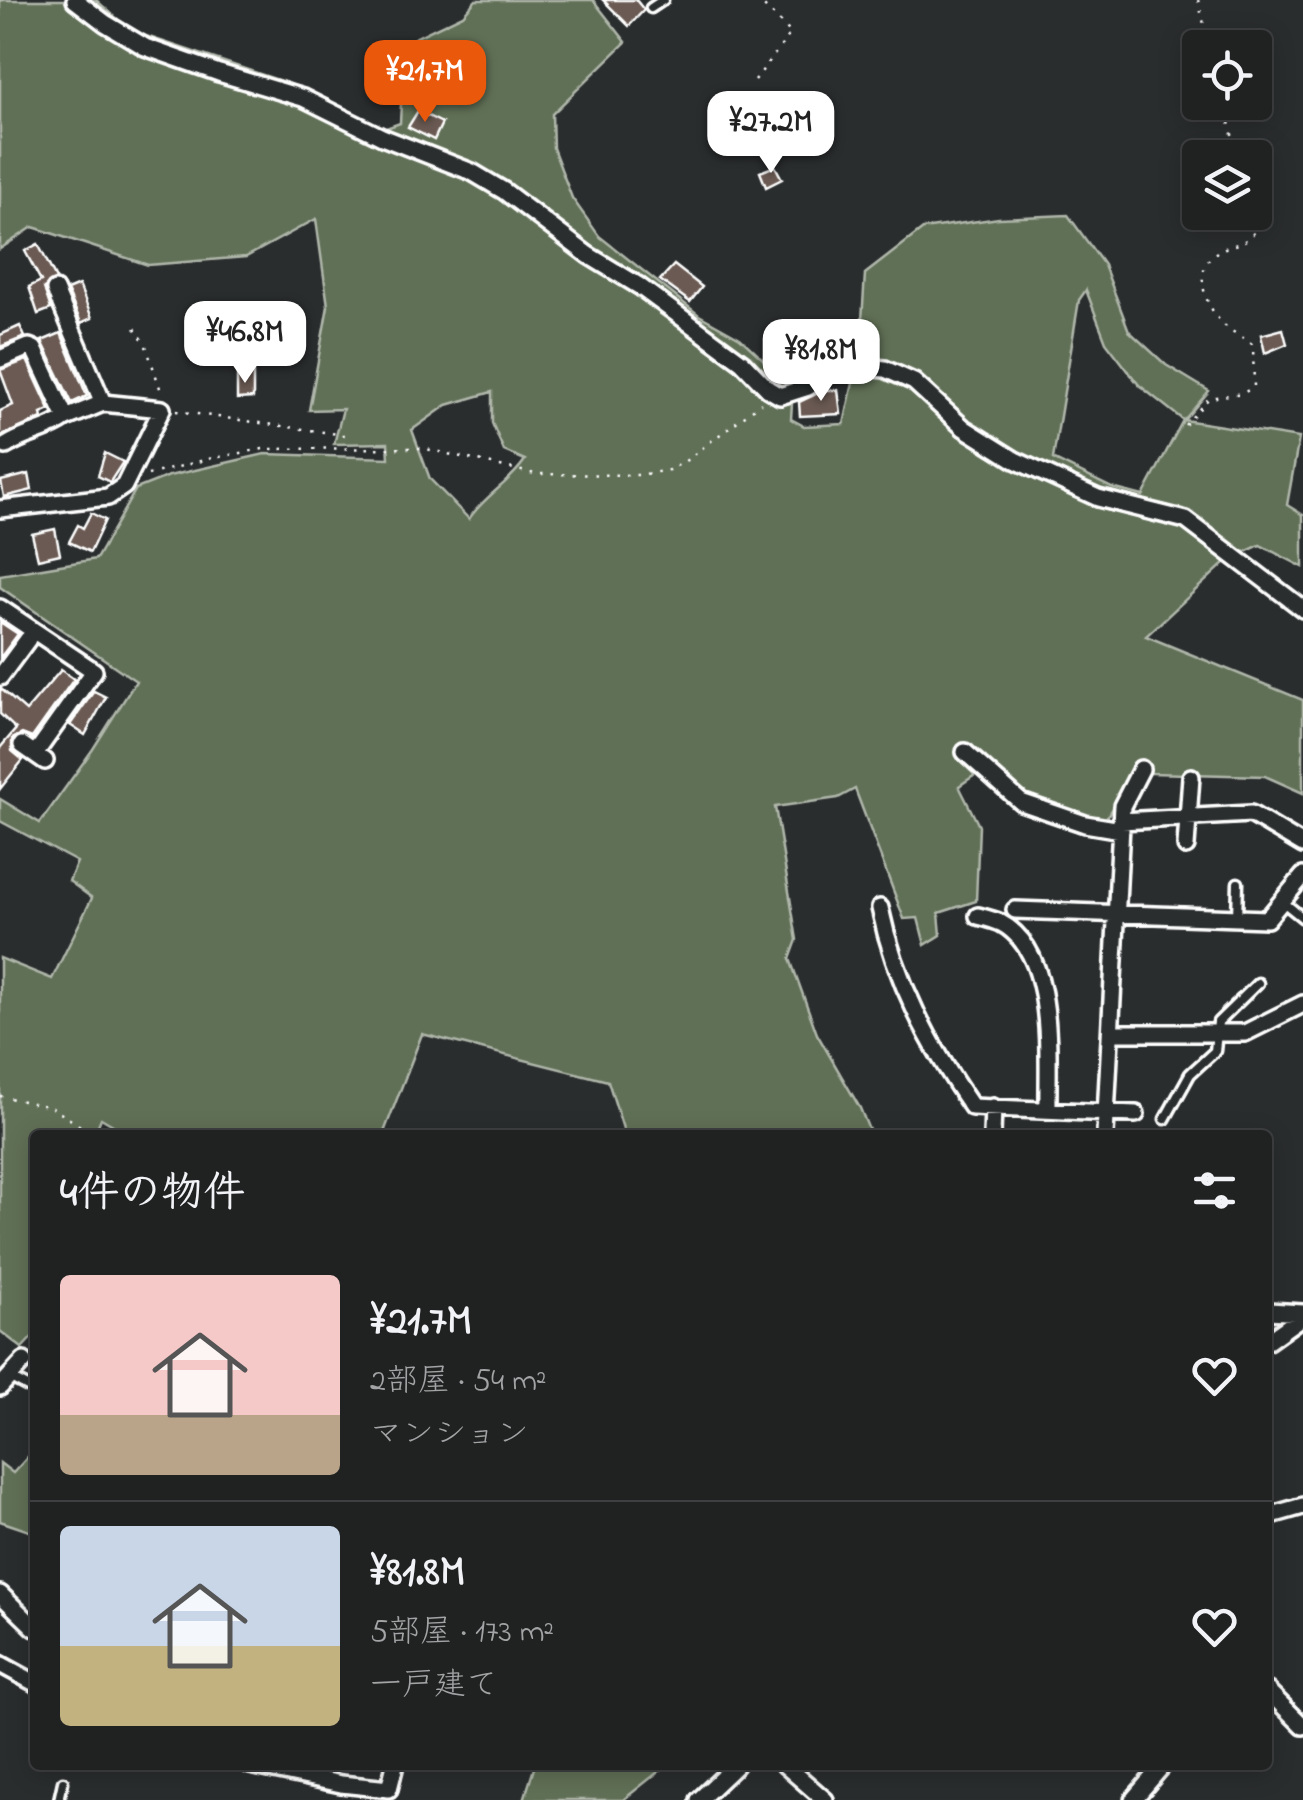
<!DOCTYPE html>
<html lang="ja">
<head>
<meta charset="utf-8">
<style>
	:root { --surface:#202222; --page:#2d2f2f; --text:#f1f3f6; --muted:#a2a4a5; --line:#3d3f40; --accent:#ea580c }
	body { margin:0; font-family:"Indie Flower","Klee One",sans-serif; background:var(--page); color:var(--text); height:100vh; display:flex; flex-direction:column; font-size:38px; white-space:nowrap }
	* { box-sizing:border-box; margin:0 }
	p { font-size:32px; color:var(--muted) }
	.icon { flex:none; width:55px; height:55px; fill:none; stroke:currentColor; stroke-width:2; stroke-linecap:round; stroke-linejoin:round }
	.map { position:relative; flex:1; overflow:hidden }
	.side { position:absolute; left:30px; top:1130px; width:1242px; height:640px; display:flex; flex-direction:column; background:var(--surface); border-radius:10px; box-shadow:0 5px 25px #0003,0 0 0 2px var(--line) }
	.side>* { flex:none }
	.controls { position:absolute; left:1182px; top:30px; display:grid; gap:20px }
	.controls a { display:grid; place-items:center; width:90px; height:90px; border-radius:10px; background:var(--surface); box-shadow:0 5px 25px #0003,0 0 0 2px var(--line); font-size:50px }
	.price { position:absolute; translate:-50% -85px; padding:0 22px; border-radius:20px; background:#fff; color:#222; font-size:32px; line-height:65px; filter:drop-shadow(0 2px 5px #0008) }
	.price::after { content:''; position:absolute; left:50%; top:60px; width:30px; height:22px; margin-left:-15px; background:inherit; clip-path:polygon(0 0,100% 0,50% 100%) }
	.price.active { background:var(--accent); color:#fff }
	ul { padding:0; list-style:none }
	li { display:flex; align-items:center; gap:30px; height:250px; padding:0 30px }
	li+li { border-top:2px solid var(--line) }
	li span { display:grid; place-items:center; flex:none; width:280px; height:200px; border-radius:10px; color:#555 }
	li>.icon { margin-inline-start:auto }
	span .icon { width:120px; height:120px; fill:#fffc; stroke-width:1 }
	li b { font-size:42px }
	h2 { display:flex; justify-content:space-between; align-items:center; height:120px; padding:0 30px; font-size:42px }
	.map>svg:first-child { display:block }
</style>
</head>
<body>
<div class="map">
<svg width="1303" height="1800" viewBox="0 0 1303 1800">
	<rect width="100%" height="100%" fill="#2a2d2e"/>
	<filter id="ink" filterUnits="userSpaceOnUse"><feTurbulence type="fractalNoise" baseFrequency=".01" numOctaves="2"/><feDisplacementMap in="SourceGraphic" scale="20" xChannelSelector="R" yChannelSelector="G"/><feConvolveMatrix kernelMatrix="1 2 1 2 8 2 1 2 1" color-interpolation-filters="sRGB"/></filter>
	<g filter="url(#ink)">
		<!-- green -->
		<path fill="#616f57" stroke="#b0b7ab" stroke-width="2.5" fill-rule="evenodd" d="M0 0H96L131 31 290 84 381 130 400 123 404 43 463 15 476 0H593L626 42 552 114 553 148 572 198 599 236 699 315 740 338 793 387 791 419 804 426 844 424 860 351 865 274 923 229 999 218 1068 215 1104 265 1129 331 1166 365 1209 391 1184 420 1299 438 1287 505 1303 515V567L1260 545 1228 560 1146 636 1303 700V793L1265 776 1150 773 1138 763 1105 820 1073 813 1022 793 968 745 958 759 975 775 959 786 979 826 976 901 939 913 941 935 925 945 918 918 904 919 855 789 838 798 775 807 797 940 790 959 817 1034 860 1108 871 1135H625L608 1081 422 1034 383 1135H130L101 1118 94 1135H35V1334L22 1348 0 1331V958L52 979 92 898 69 881 77 862 0 821V799L40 823 93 749 136 681 0 587V575L96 559 136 489 169 476 265 454 389 458 388 443 334 444 343 409 309 410 328 306 316 219 246 257 148 265 33 227 0 249ZM1086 290 1106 342 1139 385 1183 420 1143 496 1112 488 1053 459 1079 300ZM492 392V423L504 451 525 460C510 483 484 496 469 519L430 479 412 430 447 405Z
			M35 1449V1533L0 1521V1463L13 1473Z
			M535 1765H667L623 1800H524Z"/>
		<!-- building -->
		<path fill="#6b5a53" stroke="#fff" stroke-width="2.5" d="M603 0H636L644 10 629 26Z
			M418 111 442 123 434 140 408 127Z
			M761 112 774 126 757 139 745 124Z
			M775 166 782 179 766 187 760 172Z
			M38 244 56 279 44 288 51 309 38 314 29 287 41 281 25 251Z
			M674 265 702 287 690 302 660 280Z
			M79 285 92 318 81 323 67 290Z
			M20 326 25 337 0 347V335Z
			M1283 329 1287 344 1265 353 1261 335Z
			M61 333 87 396 72 403 42 341Z
			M27 360 50 410 41 414 42 418 0 437V411L13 405 0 370Z
			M237 373H253V398L237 399Z
			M824 390H838L841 414 800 416 799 402Z
			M105 453 123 462 110 482 98 476Z
			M29 474 32 490 4 497 1 481Z
			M91 513 105 520 90 552 69 542 78 525 83 528Z
			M55 529 60 554 38 559 32 534Z
			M0 622 18 634 0 658Z
			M61 670 74 679 32 738 22 734 12 739V751L23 760 0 789V748L16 729 0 714V688L26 711Z
			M94 691 106 697 85 735 70 725Z"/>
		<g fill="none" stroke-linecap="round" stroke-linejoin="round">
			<defs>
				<path id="lane" d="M651 8 663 0
					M1283 902 1303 918
					M1237 918 1238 883
					M1165 1119 1190 1074 1215 1051 1218 1022 1258 983
					M9 1377 35 1391
					M59 1800 63 1782"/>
				<path id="street" d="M75 0 105 23 145 47 219 73 303 98 382 137 472 172 504 191 588 255 639 286 742 362 768 389 780 396 808 387 830 373 853 366 885 369 914 382 964 428 1015 460 1098 498 1186 520 1303 609
					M0 359 29 347 34 349 66 418 103 403
					M6 446C25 433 47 432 66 418
					M0 509 108 497 124 486 162 409 103 403 55 290
					M0 608 94 671 35 754
					M0 677 28 639
					M22 745 45 761
					M965 752 1021 802 1085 824 1121 830
					M1121 821 1251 814 1303 845
					M1186 846 1191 777
					M880 908C895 981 930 1046 972 1107L1136 1114
					M1015 910 1267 919 1303 876
					M978 916C986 918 994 920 1001 923 1057 953 1047 1056 1048 1109
					M1111 1033H1245L1303 1004
					M992 1135 993 1107
					M1105 1135 1122 806 1141 769
					M1268 1311 1303 1313
					M1268 1341 1303 1316
					M0 1387 24 1361
					M1268 1516 1303 1506
					M0 1594 35 1628
					M0 1664 35 1683
					M1268 1691 1303 1726
					M250 1765 341 1784 389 1789 395 1765
					M785 1765 825 1800
					M699 1800 736 1765
					M1133 1800 1163 1765"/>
			</defs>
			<!-- lane casing -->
			<use href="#lane" stroke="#fff" stroke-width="15"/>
			<!-- street casing -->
			<use href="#street" stroke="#fff" stroke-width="22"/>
			<!-- path -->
			<path stroke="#fff" stroke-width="2.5" stroke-dasharray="2.5 8" stroke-linecap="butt" d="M1198 0 1210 48
				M755 80 791 33 758 0
				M1224 102 1238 158
				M135 328 145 343 161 391
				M176 411 345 435
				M1185 425 1209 398 1243 393 1254 387 1253 345C1243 336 1230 332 1221 322 1204 303 1192 269 1217 252 1227 245 1244 245 1252 235 1258 227 1256 221 1253 212
				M148 475 208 459 263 449 422 448 535 474 639 475 669 470 684 462 761 403
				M0 1096 51 1107 82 1127"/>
			<!-- lane -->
			<use href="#lane" stroke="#2a2d2e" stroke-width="8"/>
			<!-- street -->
			<use href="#street" stroke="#2a2d2e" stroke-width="15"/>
		</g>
	</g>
</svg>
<div class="controls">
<a><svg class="icon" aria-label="locate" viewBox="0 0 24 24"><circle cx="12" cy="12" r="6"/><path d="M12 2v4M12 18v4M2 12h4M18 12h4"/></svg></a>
<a><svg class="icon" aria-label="layers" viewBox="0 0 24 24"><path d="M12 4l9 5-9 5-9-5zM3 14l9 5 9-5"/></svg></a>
</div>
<b class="price active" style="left:425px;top:125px">¥21.7M</b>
<b class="price" style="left:771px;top:176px">¥27.2M</b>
<b class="price" style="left:245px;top:386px">¥46.8M</b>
<b class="price" style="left:821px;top:404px">¥81.8M</b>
<section class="side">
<h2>4件の物件<svg class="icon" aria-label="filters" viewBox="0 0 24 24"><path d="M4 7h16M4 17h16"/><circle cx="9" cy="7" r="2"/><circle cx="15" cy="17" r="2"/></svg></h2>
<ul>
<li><span style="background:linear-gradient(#f6c9c9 70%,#b9a48a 0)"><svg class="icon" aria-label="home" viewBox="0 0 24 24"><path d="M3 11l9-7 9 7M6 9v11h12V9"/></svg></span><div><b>¥21.7M</b><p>2部屋 · 54 m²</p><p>マンション</p></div><svg class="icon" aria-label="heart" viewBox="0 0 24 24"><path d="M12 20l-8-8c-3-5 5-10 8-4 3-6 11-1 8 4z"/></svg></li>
<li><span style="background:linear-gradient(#c9d6e8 60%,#c2b280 0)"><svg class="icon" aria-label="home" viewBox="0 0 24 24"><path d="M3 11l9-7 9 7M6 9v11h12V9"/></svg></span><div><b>¥81.8M</b><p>5部屋 · 173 m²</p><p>一戸建て</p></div><svg class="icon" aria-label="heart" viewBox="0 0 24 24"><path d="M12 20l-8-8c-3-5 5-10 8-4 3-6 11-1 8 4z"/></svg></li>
</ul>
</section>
</div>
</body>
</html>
